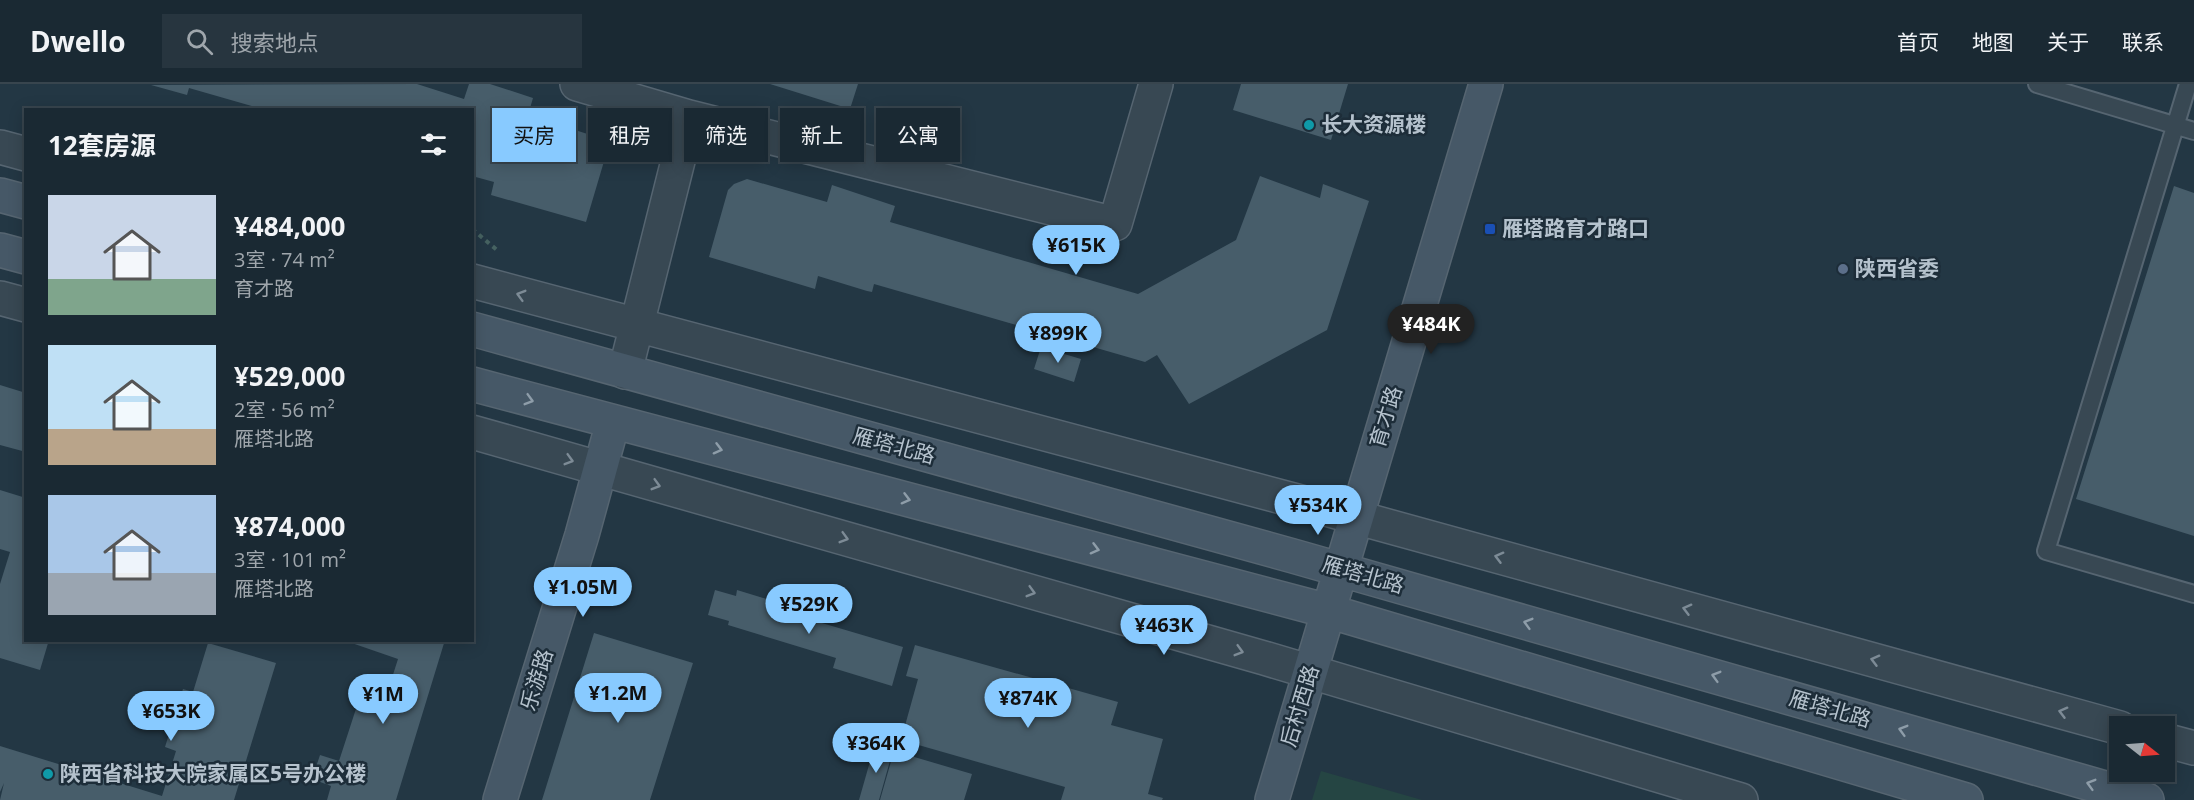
<!DOCTYPE html>
<html lang="zh">
<head>
<meta charset="utf-8">
<style>
	:root { --surface:#1a2933; --page:#27353f; --text:#f1f3f6; --muted:#9fa6ac; --line:#38454e; --accent:#88caff }
	body { margin:0; font-family:"Open Sans","Noto Sans SC",sans-serif; background:var(--page); color:var(--text); height:100vh; display:flex; flex-direction:column; font-size:22px; white-space:nowrap }
	* { box-sizing:border-box; margin:0 }
	p { font-size:20px; color:var(--muted) }
	.icon { flex:none; width:33px; height:33px; fill:none; stroke:currentColor; stroke-width:2; stroke-linecap:round; stroke-linejoin:round }
	.map { position:relative; flex:1; overflow:hidden }
	.panel { position:absolute; left:24px; top:24px; width:450px; height:534px; display:flex; flex-direction:column; background:var(--surface); border-radius:0px; box-shadow:0 3px 15px #0003,0 0 0 2px var(--line) }
	.panel>* { flex:none }
	.banner { position:absolute; left:492px; top:24px; width:570px; height:54px; display:flex; gap:12px }
	.needle { width:39px; rotate:107deg }
	.tools { position:absolute; left:2109px; top:632px; display:grid; gap:12px }
	.tools a { display:grid; place-items:center; width:66px; height:66px; border-radius:0px; background:var(--surface); box-shadow:0 3px 15px #0003,0 0 0 2px var(--line); font-size:30px }
	.price { position:absolute; translate:-50% -51px; padding:0 14px; border-radius:21px; background:var(--accent); color:#111; font-size:20px; line-height:39px; filter:drop-shadow(0 2px 3px #0008) }
	.price::after { content:''; position:absolute; left:50%; top:36px; width:18px; height:14px; margin-left:-9px; background:inherit; clip-path:polygon(0 0,100% 0,50% 100%) }
	.price.current { background:#222; color:#fff }
	ul { padding:0; list-style:none }
	li { display:flex; align-items:center; gap:18px; height:150px; padding:0 24px }
	li span { display:grid; place-items:center; flex:none; width:168px; height:120px; border-radius:0px; color:#555 }
	li>.icon { margin-inline-start:auto }
	span .icon { width:72px; height:72px; fill:#fffc; stroke-width:1 }
	li b { font-size:26px }
	h2 { display:flex; justify-content:space-between; align-items:center; height:72px; padding:0 24px; font-size:26px }
	.chip { padding:0 21px; border-radius:0px; background:var(--surface); box-shadow:0 3px 15px #0003,0 0 0 2px var(--line); font-size:21px; line-height:54px }
	.chip.current { background:var(--accent); color:#111 }
	header { display:flex; align-items:center; gap:36px; box-sizing:border-box; height:84px; padding:0 30px; background:var(--surface); border-bottom:2px solid var(--line) }
	header strong { font-size:28px }
	nav { display:flex; gap:33px; margin-inline-start:auto; font-size:21px }
	.search { width:420px; height:54px; background:var(--page); display:flex; align-items:center; gap:15px; box-sizing:border-box; padding:0 21px; border-radius:0px; color:var(--muted); font-size:22px }
	.map>svg:first-child { display:block }
</style>
</head>
<body>
<header>
<strong>Dwello</strong>
<div class="search"><svg class="icon" aria-label="search" viewBox="0 0 24 24"><circle cx="10" cy="10" r="6"/><path d="M15 15l6 6"/></svg>搜索地点</div>
<nav><a>首页</a><a>地图</a><a>关于</a><a>联系</a></nav>
</header>
<div class="map">
<svg width="2194" height="716" viewBox="0 0 2194 716">
	<rect width="100%" height="100%" fill="#233744"/>
	<!-- green -->
	<path fill="#254543" d="M1321 687 1422 716H1312Z"/>
	<!-- building -->
	<path fill="#475d6a" d="M417 0 464 15 469 0H490L533 14 528 31 597 53 602 60 605 74 586 138 491 111 494 98 472 92V26H266L189 4 187 11 151 1Z
		M770 0H858L850 25Z
		M1241 0H1348L1331 56 1233 26Z
		M1260 92 1320 114 1323 100 1369 117 1327 246 1189 320 1157 271 1145 278 874 200 872 208 867 207 818 192 815 205 709 173 728 106 734 100 747 95 827 118 832 101 895 122 890 138 1138 210 1236 156Z
		M2174 102 2194 109V452L2076 415Z
		M1041 263 1081 275 1074 298 1034 285Z
		M0 301 26 309V368L0 361Z
		M0 406 26 414V556H49L40 586 0 574V500L10 468 0 465Z
		M472 459 476 465 473 476H472Z
		M715 506 736 512 737 506 806 527 805 534 903 563 892 602 833 584 836 574 728 541 729 537 708 531Z
		M594 549 693 579 650 716H542Z
		M343 556H445L396 716H327L331 702 312 695 320 671 339 677 366 594 390 600 398 575Z
		M208 559 276 579 234 716H0L4 699 0 708V662L162 712 176 667 165 663 183 605 193 608Z
		M915 561 1118 618 1111 641 1163 655 1148 710 1163 714 1162 716H1061L1065 703 901 656 918 595 906 592Z
		M875 660 893 666 879 716H859Z
		M894 667 972 690 964 716H880Z"/>
	<g fill="none" stroke-linecap="round" stroke-linejoin="round">
		<defs>
			<path id="lane" d="M2037 0 2194 47
				M2188 0 2046 467 2194 510"/>
			<path id="street" d="M577 0 689 33 625 288
				M689 33 1115 140 1156 0
				M0 63 26 70
				M472 197 1308 420 2120 644
				M0 214 26 221
				M472 348 1264 574 1741 716
				M2164 656 2194 664"/>
			<path id="secondary" d="M0 111 26 118
				M0 166 26 173
				M472 245 1293 472 2147 716
				M472 300 1328 527 1966 716
				M500 716 582 451 613 338
				M1272 716 1486 0"/>
		</defs>
		<!-- lane casing -->
		<use href="#lane" stroke="#566571" stroke-width="20"/>
		<!-- street casing -->
		<use href="#street" stroke="#566571" stroke-width="36"/>
		<!-- secondary casing -->
		<use href="#secondary" stroke="#566571" stroke-width="36"/>
		<!-- path -->
		<path stroke="#466261" stroke-width="4" stroke-dasharray="4.5 4.5" stroke-linecap="butt" d="M472 145 497 166"/>
		<!-- lane -->
		<use href="#lane" stroke="#384853" stroke-width="16"/>
		<!-- street -->
		<use href="#street" stroke="#384853" stroke-width="33"/>
		<!-- secondary -->
		<use href="#secondary" stroke="#465867" stroke-width="33"/>
	</g>
	<!-- one-way arrows -->
	<defs><path id="oneway-chevron" d="M-2-3.5L2.5 0L-2 3.5" fill="none" stroke-width="1.6" stroke-linecap="round" stroke-linejoin="round" transform="scale(1.5)"/></defs>
	<g stroke="#7d8b96">
		<use href="#oneway-chevron" transform="translate(521 211) rotate(-164)"/>
		<use href="#oneway-chevron" transform="translate(569 376) rotate(16)"/>
		<use href="#oneway-chevron" transform="translate(656 401) rotate(16)"/>
		<use href="#oneway-chevron" transform="translate(844 454) rotate(16)"/>
		<use href="#oneway-chevron" transform="translate(1499 473) rotate(-165)"/>
		<use href="#oneway-chevron" transform="translate(1031 508) rotate(16)"/>
		<use href="#oneway-chevron" transform="translate(1687 525) rotate(-165)"/>
		<use href="#oneway-chevron" transform="translate(1239 567) rotate(16)"/>
		<use href="#oneway-chevron" transform="translate(1875 576) rotate(-165)"/>
		<use href="#oneway-chevron" transform="translate(2063 628) rotate(-165)"/>
	</g>
	<g stroke="#8e9da9">
		<use href="#oneway-chevron" transform="translate(529 316) rotate(16)"/>
		<use href="#oneway-chevron" transform="translate(718 365) rotate(15)"/>
		<use href="#oneway-chevron" transform="translate(906 415) rotate(15)"/>
		<use href="#oneway-chevron" transform="translate(1095 465) rotate(15)"/>
		<use href="#oneway-chevron" transform="translate(1528 539) rotate(-164)"/>
		<use href="#oneway-chevron" transform="translate(1716 592) rotate(-164)"/>
		<use href="#oneway-chevron" transform="translate(1903 646) rotate(-164)"/>
		<use href="#oneway-chevron" transform="translate(2091 700) rotate(-164)"/>
	</g>
	<!-- markers -->
	<g fill="#0f9aa8" stroke="#1d2d39" stroke-width="2">
		<circle cx="1309" cy="41" r="6"/>
		<circle cx="48" cy="690" r="6"/>
	</g>
	<rect fill="#1a4fb4" stroke="#1d2d39" stroke-width="2" x="1484" y="139" width="12" height="12" rx="3"/>
	<circle fill="#5c6f8a" stroke="#1d2d39" stroke-width="2" cx="1843" cy="185" r="6"/>
	<g text-anchor="middle" stroke-width="5" stroke-linejoin="round" paint-order="stroke">
		<!-- poi labels -->
		<g font-size="21" font-weight="bold" fill="#b5c2cd" stroke="#1d2d39" text-anchor="start">
			<text x="1321" y="48">长大资源楼</text>
			<text x="1502" y="152">雁塔路育才路口</text>
			<text x="1855" y="192">陕西省委</text>
			<text x="60" y="697">陕西省科技大院家属区5号办公楼</text>
		</g>
		<!-- street labels -->
		<g font-size="21" fill="#b5c2cd" stroke="#1d2d39">
			<text transform="translate(1386 333) rotate(-73)" y="7">育才路</text>
			<text transform="translate(894 362) rotate(15)" y="7">雁塔北路</text>
			<text transform="translate(1363 491) rotate(16)" y="7">雁塔北路</text>
			<text transform="translate(537 596) rotate(-73)" y="7">乐游路</text>
			<text transform="translate(1300 622) rotate(-73)" y="7">后村西路</text>
			<text transform="translate(1830 625) rotate(16)" y="7">雁塔北路</text>
		</g>
	</g>
</svg>
<div class="tools">
<a><svg class="needle" viewBox="-14 -14 28 28"><path d="M0-13l5 13h-10z" fill="#e53935"/><path d="M0 13l5-13h-10z" fill="#9fa6ac"/></svg></a>
</div>
<b class="price" style="left:1076px;top:192px">¥615K</b>
<b class="price current" style="left:1431px;top:271px">¥484K</b>
<b class="price" style="left:1058px;top:280px">¥899K</b>
<b class="price" style="left:1318px;top:452px">¥534K</b>
<b class="price" style="left:583px;top:534px">¥1.05M</b>
<b class="price" style="left:809px;top:551px">¥529K</b>
<b class="price" style="left:1164px;top:572px">¥463K</b>
<b class="price" style="left:618px;top:640px">¥1.2M</b>
<b class="price" style="left:383px;top:641px">¥1M</b>
<b class="price" style="left:1028px;top:645px">¥874K</b>
<b class="price" style="left:171px;top:658px">¥653K</b>
<b class="price" style="left:876px;top:690px">¥364K</b>
<div class="banner">
<a class="chip current">买房</a>
<a class="chip">租房</a>
<a class="chip">筛选</a>
<a class="chip">新上</a>
<a class="chip">公寓</a>
</div>
<section class="panel">
<h2>12套房源<svg class="icon" aria-label="filters" viewBox="0 0 24 24"><path d="M4 7h16M4 17h16"/><circle cx="9" cy="7" r="2"/><circle cx="15" cy="17" r="2"/></svg></h2>
<ul>
<li><span style="background:linear-gradient(#c9d6e8 70%,#7fa58c 0)"><svg class="icon" aria-label="home" viewBox="0 0 24 24"><path d="M3 11l9-7 9 7M6 9v11h12V9"/></svg></span><div><b>¥484,000</b><p>3室 · 74 m²</p><p>育才路</p></div></li>
<li><span style="background:linear-gradient(#bfe0f5 70%,#b9a48a 0)"><svg class="icon" aria-label="home" viewBox="0 0 24 24"><path d="M3 11l9-7 9 7M6 9v11h12V9"/></svg></span><div><b>¥529,000</b><p>2室 · 56 m²</p><p>雁塔北路</p></div></li>
<li><span style="background:linear-gradient(#a9c7e8 65%,#9aa5b1 0)"><svg class="icon" aria-label="home" viewBox="0 0 24 24"><path d="M3 11l9-7 9 7M6 9v11h12V9"/></svg></span><div><b>¥874,000</b><p>3室 · 101 m²</p><p>雁塔北路</p></div></li>
</ul>
</section>
</div>
</body>
</html>
